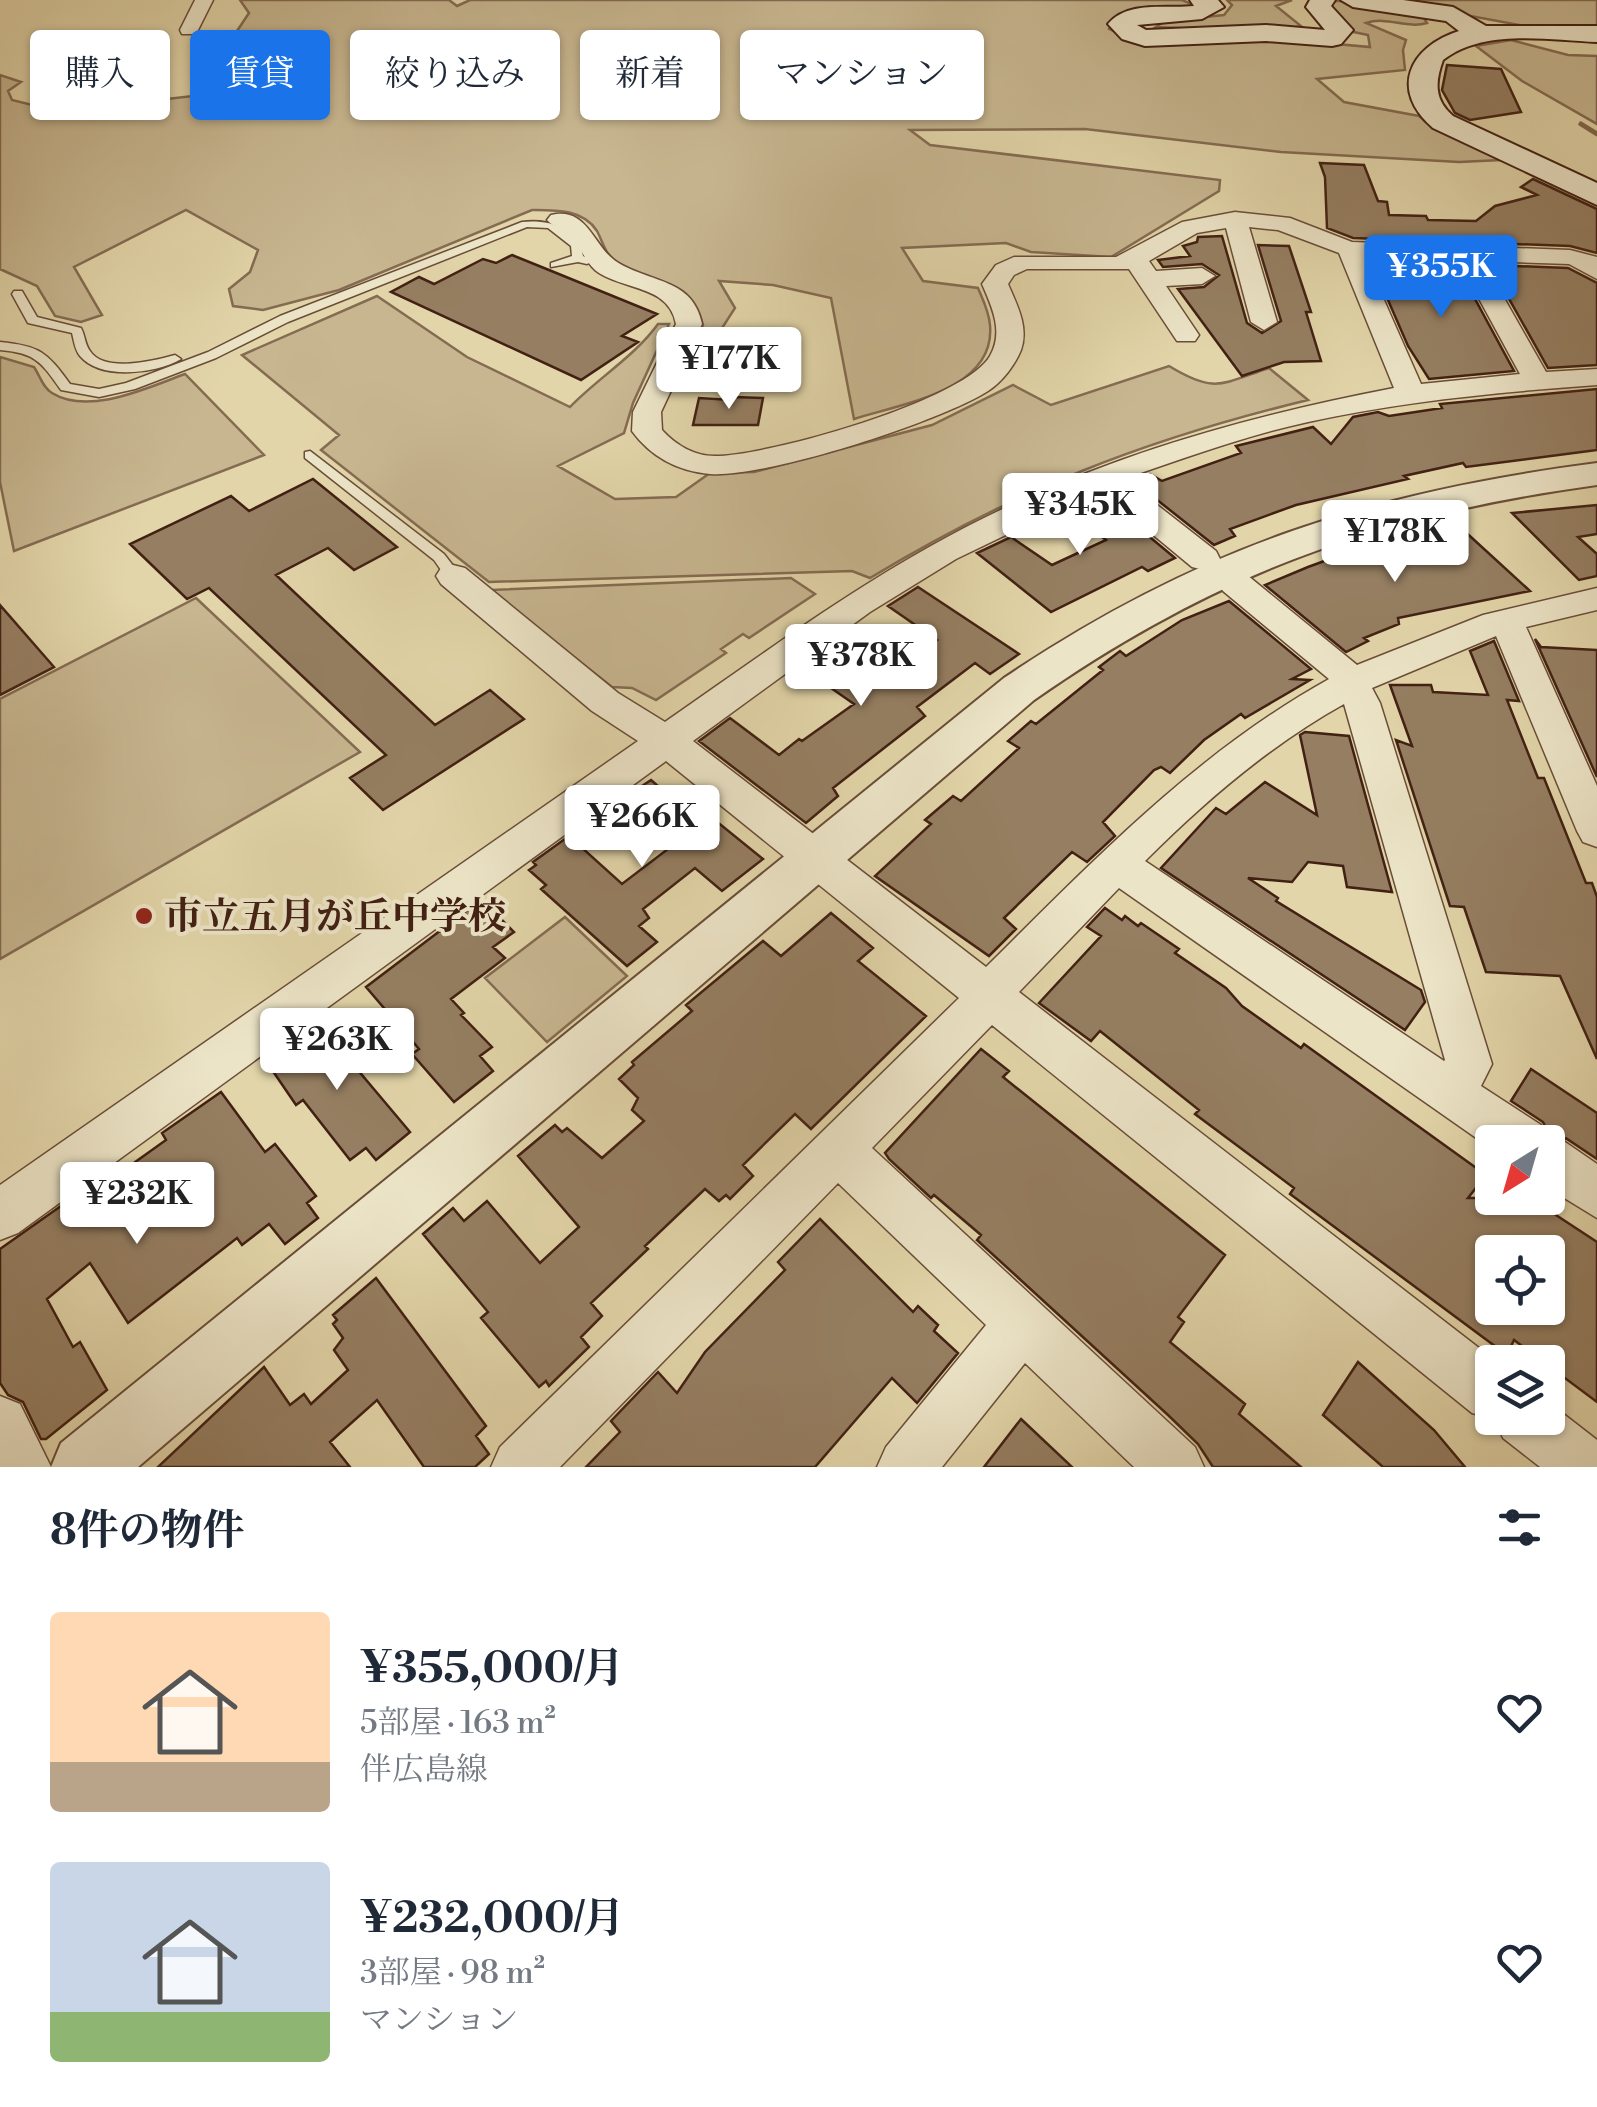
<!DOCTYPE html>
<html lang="ja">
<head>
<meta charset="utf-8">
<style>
	:root { --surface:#fff; --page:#f2f2f3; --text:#1f2937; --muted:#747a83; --accent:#1a73e8 }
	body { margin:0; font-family:"Libre Bodoni","Noto Serif JP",serif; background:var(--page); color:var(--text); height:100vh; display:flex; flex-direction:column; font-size:38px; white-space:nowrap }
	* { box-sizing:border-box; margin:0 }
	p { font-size:32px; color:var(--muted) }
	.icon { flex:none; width:55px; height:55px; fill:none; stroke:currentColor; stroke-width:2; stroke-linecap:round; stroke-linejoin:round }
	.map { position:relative; height:1467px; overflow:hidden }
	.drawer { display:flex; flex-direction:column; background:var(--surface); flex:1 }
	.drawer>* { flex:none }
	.banner { position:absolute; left:30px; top:30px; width:1000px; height:90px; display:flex; gap:20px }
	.needle { width:65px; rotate:217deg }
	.tools { position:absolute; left:1475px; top:1125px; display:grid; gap:20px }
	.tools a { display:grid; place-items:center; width:90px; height:90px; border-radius:10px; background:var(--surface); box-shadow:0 2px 8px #0004; font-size:50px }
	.price { position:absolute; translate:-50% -85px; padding:0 22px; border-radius:10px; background:#fff; color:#222; font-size:32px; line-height:65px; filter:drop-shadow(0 2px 5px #0008) }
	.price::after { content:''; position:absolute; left:50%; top:60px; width:30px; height:22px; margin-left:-15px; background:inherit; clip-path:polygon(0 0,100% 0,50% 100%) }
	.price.selected { background:var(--accent); color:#fff }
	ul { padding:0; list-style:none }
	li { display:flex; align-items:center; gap:30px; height:250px; padding:0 50px }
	li span { display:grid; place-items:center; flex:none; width:280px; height:200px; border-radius:10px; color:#555 }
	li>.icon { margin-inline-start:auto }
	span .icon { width:120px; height:120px; fill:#fffc; stroke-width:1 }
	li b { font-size:42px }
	h2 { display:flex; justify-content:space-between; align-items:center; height:120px; padding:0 50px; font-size:42px }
	.chip { padding:0 35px; border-radius:10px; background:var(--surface); box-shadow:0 2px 8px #0004; font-size:35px; line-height:90px }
	.chip.selected { background:var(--accent); color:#fff }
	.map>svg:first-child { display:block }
</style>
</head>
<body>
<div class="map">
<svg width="1597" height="1467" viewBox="0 0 1597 1467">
	<rect width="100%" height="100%" fill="#e2d5a9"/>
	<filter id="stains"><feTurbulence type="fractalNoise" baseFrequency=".002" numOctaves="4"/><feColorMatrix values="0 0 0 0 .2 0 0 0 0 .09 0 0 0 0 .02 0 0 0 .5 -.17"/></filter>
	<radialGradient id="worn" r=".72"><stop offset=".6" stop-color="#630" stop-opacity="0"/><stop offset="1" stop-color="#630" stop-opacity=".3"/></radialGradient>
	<!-- green -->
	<path fill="#c7b690" stroke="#846b52" stroke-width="2.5" d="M240 0H449L457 6 470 0H1182L1194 5 1188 10 1115 17 1109 29 1136 41 1269 38 1370 47 1368 35 1349 31 1327 11 1333 1H1340L1420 12 1427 23C1407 29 1387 16 1366 23L1406 40 1403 50 1405 70 1317 79 1344 102 1419 116 1432 127 1502 160 1459 162 1281 152 1085 129 910 130 930 145 1220 180 1219 191 1111 257 1031 252 1006 243 902 248 923 281 978 288C983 300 989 312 990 325 996 391 900 404 854 419L831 298 773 285 719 281 735 308 695 370 679 369 703 325C689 274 655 286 618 263 605 255 604 244 597 231 583 209 555 210 532 210L339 290 263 310 233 306 229 289 250 272 258 250 186 210 74 267 102 315 81 322 55 316 37 286 0 269V75L21 82 8 91 12 100 48 109H80L281 86 209 49 237 31 249 13Z
		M1227 0H1292L1276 6 1301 26 1270 32 1156 27 1165 21 1224 15 1232 5Z
		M1384 0H1597V30H1546Z
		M1511 40 1568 55 1597 56V124L1522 81 1476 46Z
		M377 296 467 357 570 407C598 378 635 356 658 324H669L633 403 624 433 558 466 615 499 676 497 710 473 754 472 932 425 1013 385 1051 405 1169 366C1215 394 1221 384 1269 368L1308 400C1143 440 1016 490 870 578L852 571 489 582 321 450 339 435 242 355Z
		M0 357 34 367C40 376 43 388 52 393 89 416 149 387 185 374L264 455 14 551 0 482Z
		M791 578 815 594 749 638 743 634 721 649 726 653 656 700 632 688 612 687 488 590Z
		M196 598 360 752 0 959V699Z
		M565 917 627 976 547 1042 485 978Z"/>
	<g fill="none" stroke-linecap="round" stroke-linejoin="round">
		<!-- stream -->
		<path stroke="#82674e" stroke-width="5" d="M1581 124 1597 134"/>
	</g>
	<!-- building -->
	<path fill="#957e61" stroke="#422013" stroke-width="2.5" fill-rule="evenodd" d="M1447 65 1501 69 1521 112 1470 120 1455 113 1442 90Z
		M1320 163 1364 165 1378 201 1387 202 1389 215 1426 216 1428 220 1476 221 1495 206 1537 195 1521 187 1533 179 1597 209V253L1570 246 1353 238 1327 228 1325 177Z
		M1222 236 1247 323 1262 333 1281 321 1258 245 1289 246 1311 312H1306L1321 361 1284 362 1242 376 1178 289 1204 287 1219 275 1202 264 1163 267 1158 260 1190 256 1183 246 1197 242 1198 237Z
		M512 255 549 270 657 314 622 336 638 342 581 380 391 292 419 277 434 284 483 259 496 263Z
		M1371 261 1456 264 1514 371 1429 379 1408 346Z
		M1490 265 1568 268 1597 283V365L1548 368Z
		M1597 389V450L1466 467 1463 463 1404 476 1408 479 1296 505 1230 529 1235 536 1214 545 1132 480 1150 474 1162 481 1241 453 1236 446 1313 427 1331 444 1353 417 1378 412 1389 416 1442 408 1440 404Z
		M733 397 763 398 758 425H693L699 398 732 400Z
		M313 479 397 547 354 570 328 548 276 575 435 725 490 690 524 719 383 810 350 778 386 755 209 588 187 599 130 544 231 496 249 511Z
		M1098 494 1175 558 1148 571 1142 567 1051 612 977 553 1011 537 1052 565 1106 540 1066 510Z
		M1597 505V534L1578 537 1597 554V576L1579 580 1512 513Z
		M1460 527 1530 591 1398 618 1399 624 1364 638 1368 641 1346 652 1265 585 1308 567 1327 560 1330 563 1398 539 1401 541Z
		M918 587 1019 654 990 674 975 663 917 707 925 716 833 788 838 796 806 823 699 741 730 718 779 755 799 739 802 741 854 704 801 667 834 643 886 677 937 640 888 606Z
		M1229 601 1311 669 1292 679 1310 680 1245 718 1241 714 1204 740 1170 773 1161 767 1154 770 1103 822 1115 836 1087 862 1072 852 1004 918 1016 929 989 956 875 876 931 824 925 820 953 796 961 801 1019 748 1008 741 1031 721 1036 724 1103 670 1099 667 1120 651 1126 656 1182 620Z
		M0 605 54 667 0 695Z
		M1535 639 1541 647 1597 650V777Z
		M1494 641 1519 701 1507 700 1538 778H1544L1586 883H1592L1597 897V1059L1560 976 1486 972 1464 907 1450 906 1396 740 1412 746 1390 685H1431L1433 692 1488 695 1470 651Z
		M1305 732 1349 736 1392 892 1347 887 1343 866 1308 862 1292 882 1248 878 1278 898 1276 901 1421 990 1425 1002 1405 1030 1161 868 1216 808 1226 814 1265 782 1317 815 1300 735Z
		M651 780 675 801 684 795 763 859 722 891 695 868 643 909 649 918 639 926 657 942 627 966 541 889 546 885 529 870 536 865 533 862 569 836 622 884 668 849 618 802Z
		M478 902 485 903 514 932 493 947 505 958 451 999 464 1013 461 1015 492 1047 480 1056 493 1071 454 1102 412 1054 419 1049 366 987Z
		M1105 908 1122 920 1125 916 1138 926 1141 923 1179 949 1175 953 1226 988 1242 1006 1301 1048 1304 1044 1486 1175 1468 1198H1530L1597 1242V1402L1514 1340 1507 1355 1290 1194 1294 1188 1195 1114 1199 1110 1100 1031 1091 1041 1039 1003 1101 936 1087 927ZM1492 1252H1548V1308H1492Z
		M831 913 873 948 858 961 926 1016 811 1129 795 1114 743 1165 753 1176 730 1199 726 1195 719 1201 705 1189 645 1246 648 1249 591 1303 602 1316 581 1337 589 1347 549 1386 546 1381 539 1387 481 1318 488 1312 423 1234 453 1208 464 1221 487 1201 540 1263 579 1227 518 1156 555 1125 562 1132 567 1128 602 1158 644 1121 632 1110 638 1098 619 1079 634 1065 632 1062 692 1011 686 1005 763 941 781 956Z
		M329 1027 357 1059 353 1062 357 1069 410 1132 376 1160 366 1148 350 1160 303 1100 296 1105 264 1058 302 1031 305 1034 309 1031 314 1038Z
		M981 1049 1009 1071 1003 1077 1225 1255 1178 1317 1184 1322 1170 1342 1245 1404 1239 1414 1301 1467H1213L1198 1444 1168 1415 977 1240 981 1235 934 1195 931 1198 889 1159 885 1153Z
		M1531 1069 1597 1113V1159L1567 1139 1549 1133 1543 1122 1511 1101Z
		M221 1092 265 1152 275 1144 316 1196 307 1203 318 1218 285 1244 269 1224 242 1245 237 1238 128 1323 90 1263 47 1299 73 1347 80 1342 107 1390 46 1439H41L23 1402 8 1395 0 1383V1249L95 1182 96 1185 122 1167 124 1170 166 1140 162 1133Z
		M820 1219 913 1312 918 1306 938 1325 934 1331 958 1353 917 1403 892 1378 815 1467H586L620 1432 611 1421 658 1372 677 1393 705 1352 785 1270 778 1262Z
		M376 1278 486 1426 476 1436 489 1454 475 1467H424L377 1400 330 1442 350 1467H158L264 1367 290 1405 304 1394 311 1404 348 1370 334 1350 343 1338 333 1324 337 1320 333 1315Z
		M1358 1362 1434 1430 1465 1467H1383L1323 1415Z
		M1021 1419 1072 1467H984Z"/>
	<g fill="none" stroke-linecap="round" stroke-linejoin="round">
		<defs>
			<path id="service" d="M522 222C547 219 579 227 583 256L593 261 587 264 578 262 551 267V263L572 256 571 246 548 228 527 227 288 322 216 358 135 389 99 397 61 390C41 362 36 353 0 350V342C40 346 47 352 70 384L99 389 126 383 208 352 280 316Z
				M14 291H22L37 317 81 328C85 335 85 345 90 351 104 373 154 361 175 355L181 359C158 373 101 381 80 356 75 350 74 341 72 333L28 323 12 294Z
				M310 451 444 554 461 576 458 580H448L434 560 305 458V452Z"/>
			<path id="minor" d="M195 0H213L196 34H182L180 30Z
				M1235 212 1290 218 1352 242 1570 250 1597 257V279L1569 264 1483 261 1546 372 1597 369V385C1500 392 1403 401 1308 422 1248 435 1190 456 1132 476L1124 479 1216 551 1220 559 1216 567 1204 570 1192 567 1099 490 956 559 870 612 693 741 986 967C1093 861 1196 753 1329 679L1223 591 1218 583 1223 575 1235 572 1247 575 1357 665 1483 615 1597 588V610L1526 627 1597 786V847L1583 842 1577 831 1496 636 1372 688 1380 703 1492 1064 1481 1086 1541 1125 1546 1136 1565 1142 1597 1164V1218L1548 1188V1142H1492V1149L1119 888 1019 992 1497 1362H1492V1418H1548V1402L1597 1440V1467H1540L1503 1438 1495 1419 1472 1413 992 1025 872 1148 1195 1447 1204 1467H1134L1025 1363 942 1467H877L886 1447 986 1325 838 1183 560 1467H491L500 1447 959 998 666 761 18 1233 0 1240V1185L638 741 592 711 441 584 436 576 441 568 453 565 465 568 618 693 665 722C753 661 838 598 931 546 1075 465 1232 419 1394 388L1339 253 1278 230 1249 227 1277 322 1264 330 1251 322 1226 228 1197 233 1149 261 1156 271 1202 268 1215 276 1202 284 1166 286 1199 335 1195 341H1177L1129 269H1027L1014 275 1008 284C1017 305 1029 327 1021 350 1015 365 1002 382 988 391 939 422 766 478 710 474 678 471 651 457 632 431L633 412 676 324C669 284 622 291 595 270 585 261 581 248 573 238 565 229 554 228 547 220L551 215C588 206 593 247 617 262 650 283 693 278 702 324L661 412 662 430C676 445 694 456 715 456 768 456 964 401 990 356 1004 332 992 307 982 284L996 265 1014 257H1116L1182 222ZM1365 257 1458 260 1520 374 1421 384ZM1344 704 1445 1060 1444 1061 1145 861C1205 801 1270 745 1344 704Z
				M0 1396 20 1404 51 1467H0Z"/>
			<path id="tertiary" d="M1597 463V485C1378 515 1216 573 1034 700L138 1467H51L61 1443 1004 678C1197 548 1367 493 1597 463Z"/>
			<path id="secondary" d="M1190 0H1218L1224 7 1202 19 1137 25 1146 30 1266 25 1325 30 1306 7 1310 0H1335L1331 6 1353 30 1341 44 1332 46 1266 41 1145 46 1122 39 1108 24C1128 0 1166 9 1194 6Z
				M1341 0H1403L1453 7 1486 26H1597V42C1548 40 1484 28 1443 60 1435 82 1434 100 1453 116L1597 183V205L1433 128C1389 90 1409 47 1459 31L1446 21 1353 7Z"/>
		</defs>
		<!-- service casing -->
		<use href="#service" stroke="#6a4d38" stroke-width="3"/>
		<!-- minor casing -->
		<use href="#minor" stroke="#6a4d38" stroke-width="3"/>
		<!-- tertiary casing -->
		<use href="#tertiary" stroke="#6a4d38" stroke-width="4"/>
		<!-- secondary casing -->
		<use href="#secondary" stroke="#422013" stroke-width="4"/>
		<!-- service -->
		<use href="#service" fill="#ece4c7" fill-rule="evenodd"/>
		<!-- minor -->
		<use href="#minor" fill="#ece4c7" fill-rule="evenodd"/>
		<!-- tertiary -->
		<use href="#tertiary" fill="#ece4c7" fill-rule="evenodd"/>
		<!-- secondary -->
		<use href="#secondary" fill="#ece4c7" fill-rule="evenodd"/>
	</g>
	<!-- markers -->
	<circle fill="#8f2418" stroke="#ece4c7" stroke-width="4" cx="144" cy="916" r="10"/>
	<g text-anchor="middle" stroke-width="8" stroke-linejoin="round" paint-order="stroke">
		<!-- poi labels -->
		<g font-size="38" font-weight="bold" fill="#422013" stroke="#ece4c7" text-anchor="start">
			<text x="164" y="929">市立五月が丘中学校</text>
		</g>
	</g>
	<rect width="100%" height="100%" filter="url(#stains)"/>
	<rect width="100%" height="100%" fill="url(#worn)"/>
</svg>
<div class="tools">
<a><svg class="needle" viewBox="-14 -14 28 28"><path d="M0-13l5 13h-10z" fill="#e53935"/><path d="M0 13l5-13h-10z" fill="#747a83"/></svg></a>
<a><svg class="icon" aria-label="locate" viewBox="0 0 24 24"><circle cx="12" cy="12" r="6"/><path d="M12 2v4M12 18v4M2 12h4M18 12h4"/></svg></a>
<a><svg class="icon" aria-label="layers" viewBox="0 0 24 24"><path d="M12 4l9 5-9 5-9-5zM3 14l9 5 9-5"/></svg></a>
</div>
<b class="price selected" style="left:1441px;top:320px">¥355K</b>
<b class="price" style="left:729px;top:412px">¥177K</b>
<b class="price" style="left:1080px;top:558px">¥345K</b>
<b class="price" style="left:1395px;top:585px">¥178K</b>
<b class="price" style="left:861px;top:709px">¥378K</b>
<b class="price" style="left:642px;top:870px">¥266K</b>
<b class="price" style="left:337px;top:1093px">¥263K</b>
<b class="price" style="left:137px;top:1247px">¥232K</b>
<div class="banner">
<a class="chip">購入</a>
<a class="chip selected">賃貸</a>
<a class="chip">絞り込み</a>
<a class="chip">新着</a>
<a class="chip">マンション</a>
</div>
</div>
<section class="drawer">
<h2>8件の物件<svg class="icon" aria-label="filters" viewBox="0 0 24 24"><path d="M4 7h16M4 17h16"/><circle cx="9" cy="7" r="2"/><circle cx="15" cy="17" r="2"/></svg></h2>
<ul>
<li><span style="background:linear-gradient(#ffd9b3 75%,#b9a48a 0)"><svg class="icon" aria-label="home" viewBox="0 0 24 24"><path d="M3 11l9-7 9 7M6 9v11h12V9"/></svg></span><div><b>¥355,000/月</b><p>5部屋 · 163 m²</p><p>伴広島線</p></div><svg class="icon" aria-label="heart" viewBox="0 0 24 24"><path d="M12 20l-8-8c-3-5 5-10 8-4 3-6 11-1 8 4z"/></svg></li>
<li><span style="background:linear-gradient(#c9d6e8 75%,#8fb573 0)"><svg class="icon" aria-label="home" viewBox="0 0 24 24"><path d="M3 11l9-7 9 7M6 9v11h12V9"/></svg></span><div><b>¥232,000/月</b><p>3部屋 · 98 m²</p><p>マンション</p></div><svg class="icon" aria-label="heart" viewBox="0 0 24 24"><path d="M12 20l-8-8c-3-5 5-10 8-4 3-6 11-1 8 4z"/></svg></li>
</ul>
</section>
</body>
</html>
